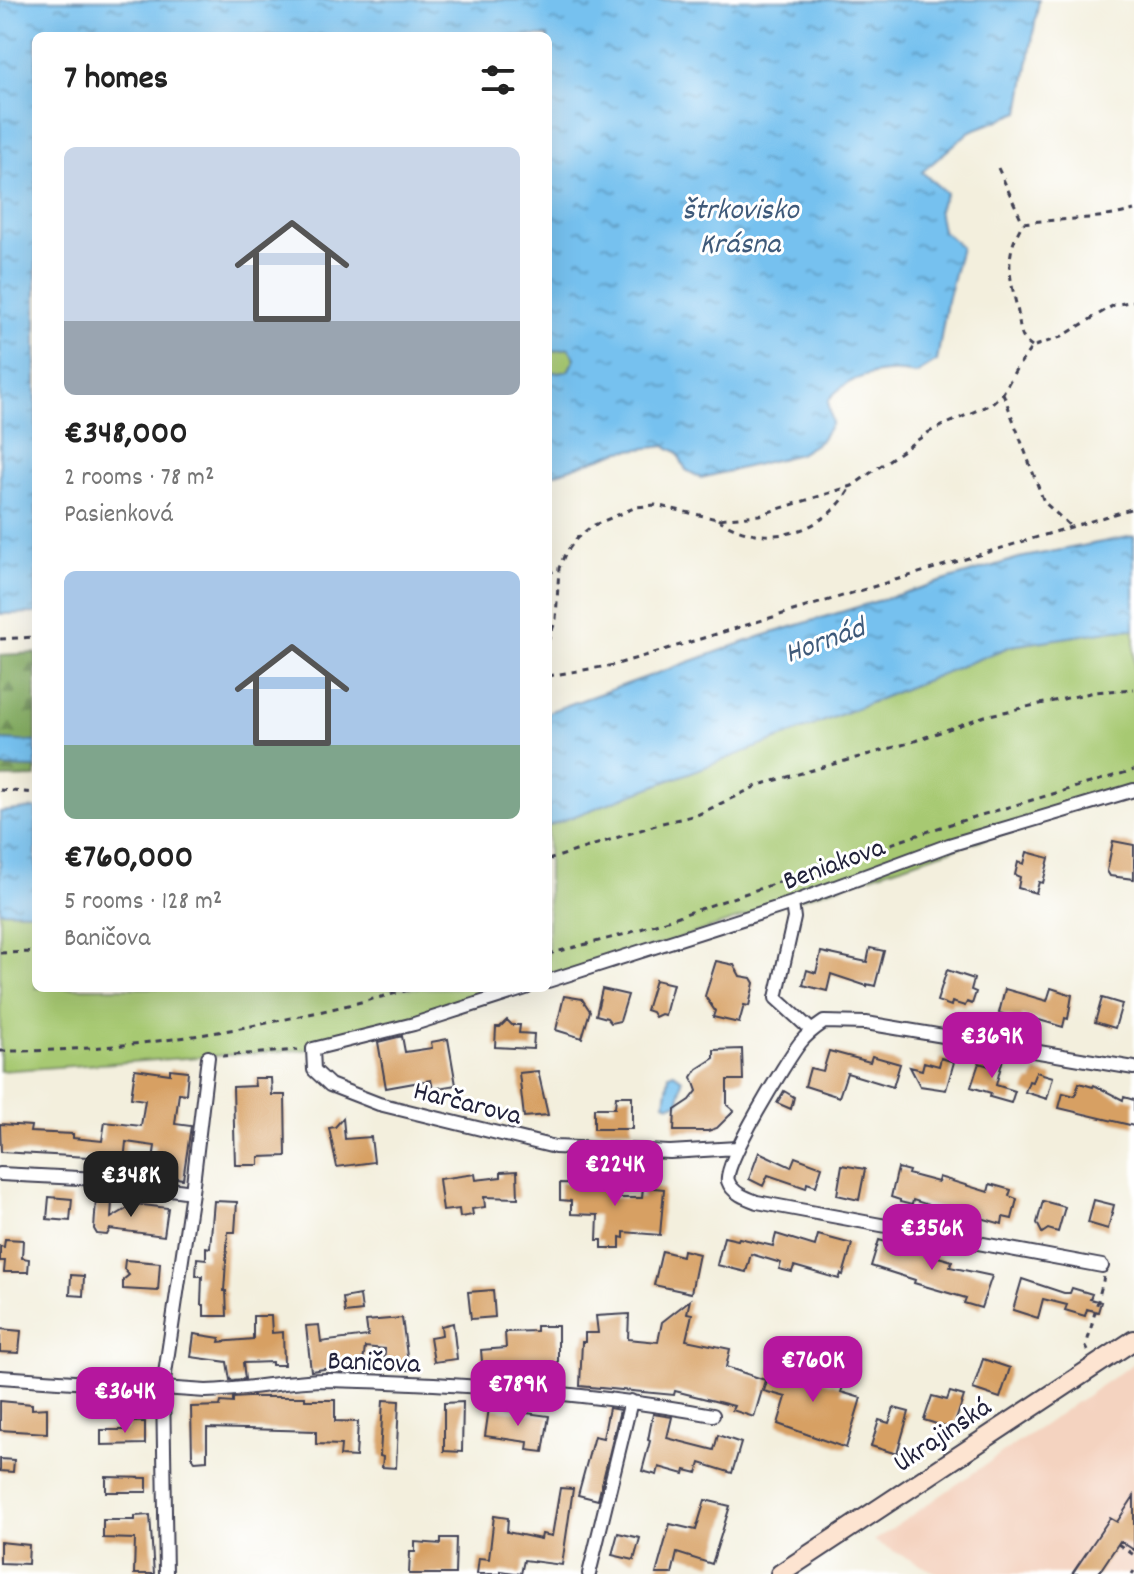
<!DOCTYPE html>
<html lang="en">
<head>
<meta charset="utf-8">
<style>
	:root { --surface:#fff; --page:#f6f6f6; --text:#222; --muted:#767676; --accent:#b5179e }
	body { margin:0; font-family:Dekko,sans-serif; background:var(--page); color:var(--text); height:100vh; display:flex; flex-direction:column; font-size:30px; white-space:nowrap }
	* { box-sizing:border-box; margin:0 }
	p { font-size:26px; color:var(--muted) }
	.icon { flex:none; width:44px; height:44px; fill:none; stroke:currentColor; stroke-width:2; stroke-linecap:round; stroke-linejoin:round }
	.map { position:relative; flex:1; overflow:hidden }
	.details { position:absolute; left:32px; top:32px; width:520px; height:960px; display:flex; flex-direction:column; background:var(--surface); border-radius:12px; box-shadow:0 8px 32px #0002 }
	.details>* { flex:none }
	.price { position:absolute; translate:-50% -68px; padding:0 18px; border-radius:16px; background:var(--accent); color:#fff; font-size:26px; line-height:52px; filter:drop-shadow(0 2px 4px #0008) }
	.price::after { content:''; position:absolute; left:50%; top:48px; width:24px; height:18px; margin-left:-12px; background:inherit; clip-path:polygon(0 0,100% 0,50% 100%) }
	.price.current { background:#222; color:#fff }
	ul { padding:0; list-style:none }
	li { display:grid; align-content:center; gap:16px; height:424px; padding:0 32px }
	li span { display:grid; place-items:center; height:248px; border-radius:12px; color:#555 }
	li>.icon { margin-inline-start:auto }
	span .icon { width:144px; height:144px; fill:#fffc; stroke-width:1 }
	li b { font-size:34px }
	h2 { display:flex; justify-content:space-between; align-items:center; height:96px; padding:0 32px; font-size:34px }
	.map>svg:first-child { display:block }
</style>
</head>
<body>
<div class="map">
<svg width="1134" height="1574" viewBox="0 0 1134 1574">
	<defs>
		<pattern id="forest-firs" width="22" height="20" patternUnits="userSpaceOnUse" patternTransform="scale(2)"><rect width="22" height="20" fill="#85ad64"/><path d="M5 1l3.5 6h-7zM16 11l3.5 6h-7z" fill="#6c8c54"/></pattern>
		<pattern id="water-ripples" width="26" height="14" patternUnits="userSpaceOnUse" patternTransform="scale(2)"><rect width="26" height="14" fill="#76c1ef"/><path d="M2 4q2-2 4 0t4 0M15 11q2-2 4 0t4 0" fill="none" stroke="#609cc3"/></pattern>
	</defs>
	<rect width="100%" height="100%" fill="#fff"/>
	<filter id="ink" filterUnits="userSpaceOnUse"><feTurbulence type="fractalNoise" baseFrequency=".0125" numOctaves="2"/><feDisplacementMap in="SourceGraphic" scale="16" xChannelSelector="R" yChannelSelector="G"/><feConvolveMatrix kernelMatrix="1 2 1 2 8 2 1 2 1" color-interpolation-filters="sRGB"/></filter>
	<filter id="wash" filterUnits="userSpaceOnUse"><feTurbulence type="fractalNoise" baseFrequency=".006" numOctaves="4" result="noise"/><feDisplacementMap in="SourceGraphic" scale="32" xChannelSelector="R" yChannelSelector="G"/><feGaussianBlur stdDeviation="1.8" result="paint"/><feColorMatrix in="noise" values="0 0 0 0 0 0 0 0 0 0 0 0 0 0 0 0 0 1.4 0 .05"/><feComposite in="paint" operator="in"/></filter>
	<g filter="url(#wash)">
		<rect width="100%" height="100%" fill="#f3efdd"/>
		<!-- built -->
		<path fill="#f4d3c0" d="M1134 1363V1574H938L874 1541Z"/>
		<!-- green -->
		<path fill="#a7c972" stroke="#647656" stroke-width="2" d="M569 348 575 358 568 371 559 373 548 371V352Z
			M1115 629H1134V790L548 981V826L792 734 1011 646Z
			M0 911 36 912V988H526L313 1049 0 1071Z"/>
		<!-- forest -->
		<path fill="url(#forest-firs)" stroke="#546850" stroke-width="2" d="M36 653V777L0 778V655Z"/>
		<!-- water -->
		<path fill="url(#water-ripples)" stroke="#4c7295" stroke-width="2" d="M0 0H1039L1020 112 970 131 922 172 946 193 938 210 942 230 961 247 947 301 937 361 916 374C886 367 847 375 828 401L832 423 820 441 799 454 701 478 686 470 677 452 666 446 620 451 548 476V371L559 373 568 371 575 358 569 348 548 352V36H36V613L0 614Z
			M1134 536V629L1115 630 1011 646 792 734 548 826V712L762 636 1019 558Z
			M0 740 36 742V768L0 767Z
			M36 808V912L0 911V812Z
			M674 1073 682 1079 679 1102 670 1105 665 1103 669 1075Z"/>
		<g id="blocks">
			<!-- building -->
			<path fill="#d7a064" d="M1113 841 1134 845V879L1110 876 1107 871Z
				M1027 852 1049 858 1043 883 1039 882 1036 893 1018 888 1020 877 1015 875 1018 862 1024 864Z
				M870 948 884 951 875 986 867 984V986L831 974 827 991 803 985 807 970 816 973 821 952 867 962Z
				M716 961 734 965 740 976 751 978 754 983 749 1006 744 1005 739 1023 713 1017 715 1011 705 996Z
				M947 970 974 979 971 990 976 992 972 1004 967 1002 965 1006 952 1002 951 1006 937 1001Z
				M655 980 673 984 665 1015 661 1014 655 1017 652 1012 646 1010Z
				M1051 988 1072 995 1068 1019 1065 1018 1063 1027 1022 1015 1021 1019 999 1013 1005 989 1047 1001Z
				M602 989 628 995 620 1021 611 1023 607 1018 596 1015Z
				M564 996 582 999 590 1011 582 1038 556 1030Z
				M1102 998 1122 1004 1115 1028 1095 1022Z
				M507 1020 512 1025H520L519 1033 534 1034 533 1049 495 1047 496 1027H500Z
				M402 1036 405 1052 432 1048 431 1042 448 1039 456 1085 433 1089 431 1080 386 1088 378 1042Z
				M742 1049 743 1080H727V1105L734 1111 717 1128 708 1131H674L675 1110 690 1100 697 1091 692 1077 697 1069 714 1058V1050Z
				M829 1051 870 1062 872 1056 900 1064 893 1087 847 1073 839 1097 805 1086 810 1068 823 1071Z
				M993 1053 1004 1055 996 1085 1015 1091 1011 1103 990 1097 991 1093 971 1087 979 1063 989 1066Z
				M941 1058 954 1062 946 1090 920 1086 910 1067 922 1070 924 1062 939 1066Z
				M135 1069 170 1074V1069L188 1071 186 1094 179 1093 175 1124 191 1126 183 1179 164 1176 166 1162 153 1160 155 1146 126 1142 124 1162 88 1157 1 1152 0 1124 31 1126 30 1132 73 1134V1138L102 1141 105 1122 141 1126 145 1100 131 1098Z
				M538 1071 548 1115 524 1117 519 1073Z
				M1036 1072 1053 1077 1047 1099 1025 1092 1029 1081 1032 1082Z
				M254 1078H271L272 1095H285L286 1156 259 1157V1165H235L233 1087 255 1086Z
				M1079 1083 1093 1087 1094 1085 1123 1100 1124 1097 1134 1100V1126L1059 1108 1063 1093 1075 1096Z
				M784 1091 794 1097 791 1109 777 1103Z
				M616 1096H632V1129H594V1108H615Z
				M343 1118 345 1139 371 1137 374 1162 337 1167 329 1128 335 1127Z
				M759 1152 791 1167 795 1157 822 1167 816 1186 807 1183 806 1188 768 1175 763 1186 749 1179Z
				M596 1158 609 1159 608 1198H642L643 1187 664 1189 660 1235 624 1232V1238L620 1237V1248H602V1240H597L598 1215 571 1214V1201L560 1200V1183L595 1184Z
				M842 1165 865 1169 859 1200 837 1195Z
				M898 1168 909 1171 908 1174 938 1182 939 1177 988 1192 990 1184 1011 1190 1009 1196 1017 1199 1012 1219 1003 1217 1002 1224 960 1212V1215L913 1200 912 1205 900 1202V1200L891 1197Z
				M517 1171 518 1198 484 1197 485 1207 472 1209 473 1215 460 1217 459 1209 443 1211 439 1179 475 1174 476 1180 501 1177V1172Z
				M49 1197 72 1199 70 1221 47 1219Z
				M96 1200 112 1201 111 1218 135 1204 168 1208 164 1236 110 1229 107 1235 97 1234 94 1229Z
				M1094 1200 1114 1205 1108 1229 1088 1223Z
				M214 1201 237 1202 235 1232H228L224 1291H226L227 1316H204V1305H201L202 1276H196L197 1258 206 1259V1247L210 1248Z
				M1043 1201 1065 1207 1058 1232 1048 1229 1042 1233 1037 1223Z
				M776 1234 815 1246 818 1235 852 1244 843 1275 841 1274 839 1279 794 1266 792 1272 779 1269 781 1263 751 1254 746 1272 717 1265 724 1237 738 1240 739 1238 773 1246Z
				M5 1239 23 1240 22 1258 29 1259 28 1272H4L5 1261H0V1246L4 1247Z
				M879 1240 952 1261 950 1267 992 1276 981 1308 964 1303 966 1298 914 1283 915 1280 871 1266Z
				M683 1250 699 1254 691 1293 654 1285 662 1251 682 1256Z
				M125 1260 160 1263 158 1291 123 1289V1280L129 1275 124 1269Z
				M71 1275 84 1276 83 1296 70 1295Z
				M1022 1279 1064 1293H1070L1072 1288 1092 1294 1090 1299 1101 1302 1098 1312 1087 1309 1085 1316 1065 1310 1067 1305 1043 1299 1038 1318 1013 1310Z
				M493 1290 495 1317 471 1319 468 1292Z
				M360 1295 362 1311 345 1313 343 1298Z
				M690 1300 687 1313 692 1314 686 1340 730 1349 726 1367 765 1380 754 1417 732 1410 734 1406 675 1391 674 1395 580 1386 582 1342H585V1333H598L596 1316 629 1314 628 1339 658 1342 662 1322Z
				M253 1316H271L272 1333 283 1332 284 1365H272V1362L243 1363 245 1379 230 1380 227 1362 191 1357 194 1334 220 1338 219 1342 253 1339Z
				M402 1318 409 1370H384L385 1349 365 1347 363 1363 311 1371 306 1326 319 1325 321 1342 368 1336 366 1321Z
				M453 1323 457 1359 434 1362 430 1337 442 1335 441 1326Z
				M536 1326H558V1380H506V1371L483 1373 481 1350 506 1348 505 1332 536 1331Z
				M0 1329 21 1331 19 1353 0 1352Z
				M983 1359 1010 1368 1000 1398 973 1389Z
				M773 1361 818 1374 816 1379 843 1387 841 1392 861 1398 846 1448 778 1424 786 1397 764 1391Z
				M950 1392 964 1396 953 1429 924 1420 932 1396 947 1400Z
				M248 1397H305V1400H335V1421L358 1422 356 1457 340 1456 341 1445 316 1444V1431L207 1428V1460L195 1461 192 1457 191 1407 220 1406 221 1402 233 1403V1398Z
				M383 1400 399 1401 396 1468 382 1467 383 1457 380 1456Z
				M0 1401 32 1404V1409L47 1408V1433L0 1430Z
				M463 1402 462 1452 444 1451V1403Z
				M489 1408 549 1416 543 1452 527 1450 528 1442 485 1436Z
				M609 1408 620 1410 598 1500 578 1495 594 1436 603 1438Z
				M894 1408 909 1412 897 1454 871 1446 879 1420 889 1423Z
				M653 1414 672 1417 667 1438 714 1450 718 1435 741 1443 732 1473 700 1463 697 1473 685 1470 684 1474 659 1467 657 1475 642 1471 650 1441 648 1440Z
				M127 1422H145V1444L101 1445V1430H127Z
				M0 1459 14 1460 13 1472 0 1471Z
				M106 1477 147 1478V1492H106Z
				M560 1488 573 1489 562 1565 524 1560 521 1574 501 1571V1574H477L479 1558 489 1559 494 1516 508 1518 507 1532 541 1539 542 1534 552 1536Z
				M1134 1496V1550L1120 1541 1098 1574H1072L1110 1518 1117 1522Z
				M705 1500 730 1506 712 1564 677 1553 672 1574H656L670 1524 696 1530Z
				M150 1515 154 1574H134L135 1539 103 1538V1520H135V1516Z
				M618 1533 640 1538 634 1560 612 1555Z
				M441 1538H456L455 1574H409L410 1552H415V1542L441 1544Z
				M0 1542 29 1545 28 1564 0 1563Z"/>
		</g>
	</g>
	<g filter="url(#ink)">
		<use href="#blocks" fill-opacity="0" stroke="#414153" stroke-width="2"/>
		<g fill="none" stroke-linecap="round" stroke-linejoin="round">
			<defs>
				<path id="street" d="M792 903 794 918 776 998 812 1031
					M548 981 792 903 949 845 1134 790
					M526 988 414 1024 313 1049 314 1070 330 1085 379 1104 555 1147 670 1152 737 1148
					M0 1174 99 1179 192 1192
					M1102 1266 757 1202C746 1198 732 1193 728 1181 722 1165 787 1060 800 1043 807 1034 815 1028 824 1022L866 1023 1134 1068
					M0 1377 206 1391C247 1390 288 1380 328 1380 457 1383 586 1392 713 1415
					M166 1574 163 1387 192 1192 208 1057
					M589 1574 631 1401"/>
				<path id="secondary" d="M780 1574 1134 1340"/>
			</defs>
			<!-- street casing -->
			<use href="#street" stroke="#414153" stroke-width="16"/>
			<!-- secondary casing -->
			<use href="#secondary" stroke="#414153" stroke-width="22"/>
			<!-- path -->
			<path stroke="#414153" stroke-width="3" stroke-dasharray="6 6" stroke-linecap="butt" d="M998 168 1023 223
				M1032 347C1017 337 1021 324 1017 308 1009 274 1004 255 1023 223 1061 218 1097 221 1134 210
				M1003 393 1044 502 1070 526
				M718 519C764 550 824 535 852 486
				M548 574 559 568
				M0 639 36 637
				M548 642 556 619 559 568 565 554 577 538 592 526 636 507 655 505 717 519 759 515 852 486 929 432 991 404 1003 393 1016 369 1032 347 1061 337 1114 305 1134 301
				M548 676 614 665 1134 508
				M0 790 36 793
				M548 860 662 823 697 815 759 785 909 743 985 716 1095 692 1134 689
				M0 953 36 952
				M548 954 626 934 944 826 1134 770
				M0 1051C142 1052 279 1024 416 988
				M222 1056 298 1050
				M1088 1351 1086 1347 1104 1277
				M1118 1544 1134 1555
				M1132 1574 1134 1571"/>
			<!-- street -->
			<use href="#street" stroke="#fff" stroke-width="12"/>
			<!-- secondary -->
			<use href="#secondary" stroke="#fde4d1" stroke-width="18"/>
		</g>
	</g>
	<g text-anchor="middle" stroke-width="6" stroke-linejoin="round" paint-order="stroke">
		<!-- street labels -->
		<g font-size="28" fill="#22223b" stroke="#fff">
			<text transform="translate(833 862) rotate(-20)" y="10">Beniakova</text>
			<text transform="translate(468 1101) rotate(14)" y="10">Harčarova</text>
			<text transform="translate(374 1360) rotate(2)" y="10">Baničova</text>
			<text transform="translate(941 1433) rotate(-34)" y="10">Ukrajinská</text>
		</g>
		<!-- water labels -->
		<g font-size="30" font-style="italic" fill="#3f5a7a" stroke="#fff">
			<text x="740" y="218">štrkovisko<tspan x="740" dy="34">Krásna</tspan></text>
			<text transform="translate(824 639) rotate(-20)" y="10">Hornád</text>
		</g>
	</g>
</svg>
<b class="price" style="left:992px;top:1080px">€369K</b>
<b class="price" style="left:615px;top:1208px">€224K</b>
<b class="price current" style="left:131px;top:1219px">€348K</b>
<b class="price" style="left:932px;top:1272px">€356K</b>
<b class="price" style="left:813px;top:1404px">€760K</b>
<b class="price" style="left:518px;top:1428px">€789K</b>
<b class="price" style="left:125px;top:1435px">€364K</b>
<section class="details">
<h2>7 homes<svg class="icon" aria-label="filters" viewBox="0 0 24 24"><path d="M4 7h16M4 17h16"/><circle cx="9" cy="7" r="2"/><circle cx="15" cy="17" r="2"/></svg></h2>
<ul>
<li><span style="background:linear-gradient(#c9d6e8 70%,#9aa5b1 0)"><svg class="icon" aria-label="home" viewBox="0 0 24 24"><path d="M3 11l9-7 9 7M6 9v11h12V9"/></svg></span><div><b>€348,000</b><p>2 rooms · 78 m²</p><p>Pasienková</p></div></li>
<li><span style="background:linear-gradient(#a9c7e8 70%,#7fa58c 0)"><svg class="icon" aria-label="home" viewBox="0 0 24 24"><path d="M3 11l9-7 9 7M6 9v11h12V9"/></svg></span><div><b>€760,000</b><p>5 rooms · 128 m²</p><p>Baničova</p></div></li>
</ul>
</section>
</div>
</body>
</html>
